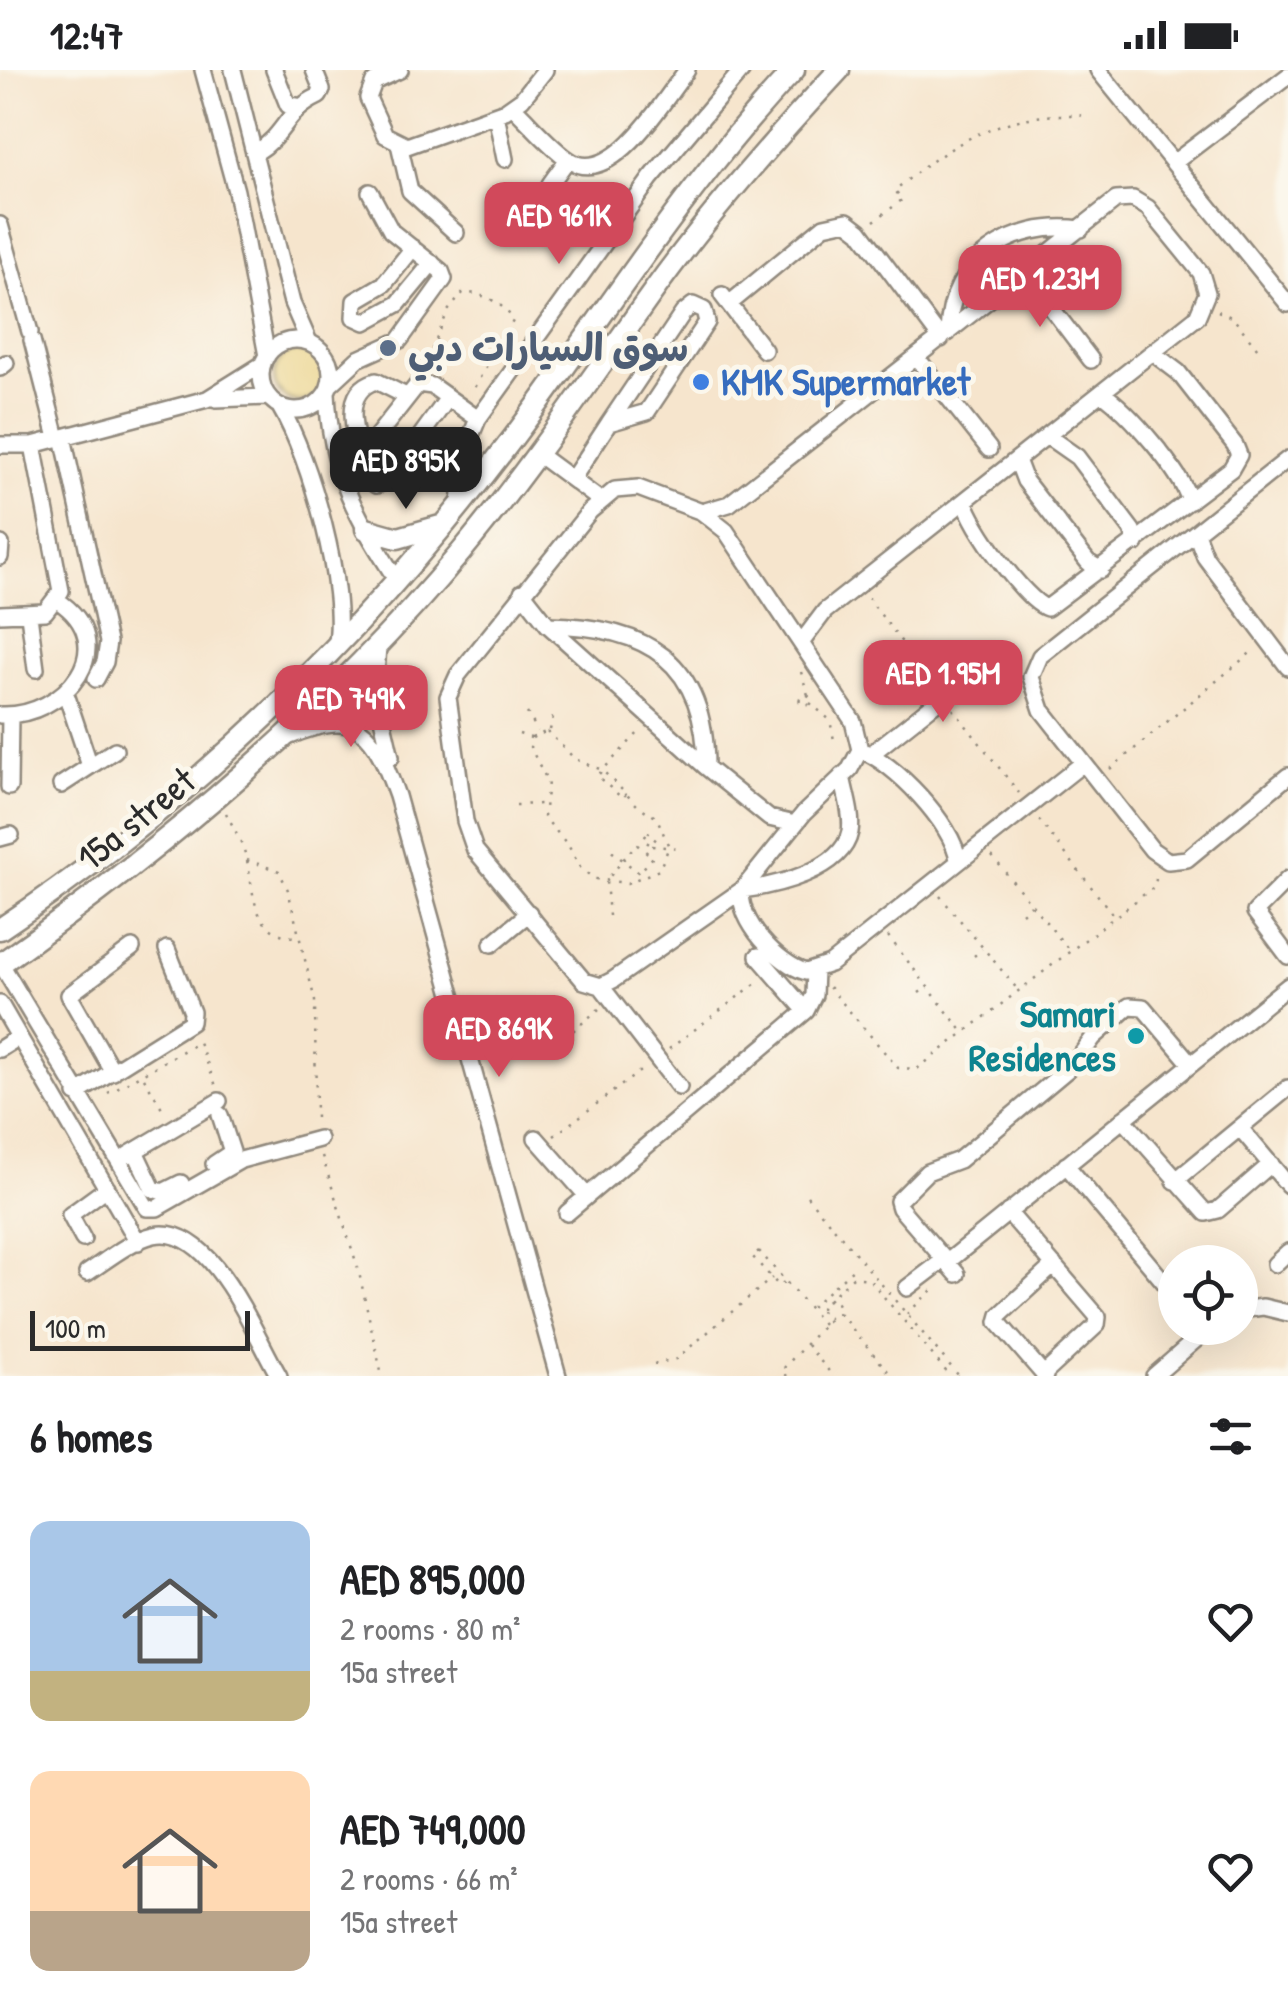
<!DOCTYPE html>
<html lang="en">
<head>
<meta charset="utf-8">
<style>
	:root { --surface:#fff; --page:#f6f6f6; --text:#202124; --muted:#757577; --accent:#d1495b }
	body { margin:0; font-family:"Patrick Hand","Playpen Sans Arabic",sans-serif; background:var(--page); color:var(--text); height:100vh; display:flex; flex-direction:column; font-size:38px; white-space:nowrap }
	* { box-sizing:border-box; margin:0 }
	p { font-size:32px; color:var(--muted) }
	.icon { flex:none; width:55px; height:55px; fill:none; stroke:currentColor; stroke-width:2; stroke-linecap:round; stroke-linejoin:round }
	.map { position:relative; height:1306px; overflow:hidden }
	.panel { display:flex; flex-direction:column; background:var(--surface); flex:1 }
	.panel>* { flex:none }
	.controls { position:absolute; left:1158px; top:1175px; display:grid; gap:20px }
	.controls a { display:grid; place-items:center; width:100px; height:100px; border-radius:50%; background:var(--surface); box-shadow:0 10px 40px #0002; font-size:50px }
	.scale { position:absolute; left:30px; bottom:25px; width:220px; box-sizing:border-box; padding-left:10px; border:5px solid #2b2b2b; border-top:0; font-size:28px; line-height:35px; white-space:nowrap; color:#2b2b2b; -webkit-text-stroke:8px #fbf7ec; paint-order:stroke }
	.price { position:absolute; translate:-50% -85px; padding:0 22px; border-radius:20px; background:var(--accent); color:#fff; font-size:32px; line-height:65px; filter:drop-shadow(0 2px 5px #0008) }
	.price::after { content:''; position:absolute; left:50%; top:60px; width:30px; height:22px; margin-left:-15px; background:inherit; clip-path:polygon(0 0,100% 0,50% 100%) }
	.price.active { background:#222; color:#fff }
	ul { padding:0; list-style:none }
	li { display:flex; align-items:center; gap:30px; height:250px; padding:0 30px }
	li span { display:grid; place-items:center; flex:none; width:280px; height:200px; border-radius:20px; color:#555 }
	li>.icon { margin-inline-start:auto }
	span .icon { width:120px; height:120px; fill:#fffc; stroke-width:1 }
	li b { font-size:42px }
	h2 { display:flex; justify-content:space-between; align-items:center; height:120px; padding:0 30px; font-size:42px }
	.status { display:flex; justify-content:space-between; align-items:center; height:70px; padding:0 50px; background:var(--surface); direction:ltr }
	.status svg { height:28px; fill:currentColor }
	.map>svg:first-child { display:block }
</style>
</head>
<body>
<div class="status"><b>12:47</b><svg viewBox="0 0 49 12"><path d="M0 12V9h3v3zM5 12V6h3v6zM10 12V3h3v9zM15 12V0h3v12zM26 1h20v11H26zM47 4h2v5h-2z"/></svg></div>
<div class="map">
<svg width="1288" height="1306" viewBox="0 0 1288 1306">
	<rect width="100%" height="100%" fill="#fbf7ec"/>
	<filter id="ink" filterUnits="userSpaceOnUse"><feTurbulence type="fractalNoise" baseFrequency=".01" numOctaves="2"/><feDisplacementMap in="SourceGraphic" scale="20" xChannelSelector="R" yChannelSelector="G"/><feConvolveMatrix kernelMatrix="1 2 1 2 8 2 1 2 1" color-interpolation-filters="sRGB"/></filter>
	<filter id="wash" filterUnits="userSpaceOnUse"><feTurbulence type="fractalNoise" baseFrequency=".0048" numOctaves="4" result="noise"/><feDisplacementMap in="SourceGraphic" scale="40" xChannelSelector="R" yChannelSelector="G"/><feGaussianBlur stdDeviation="2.25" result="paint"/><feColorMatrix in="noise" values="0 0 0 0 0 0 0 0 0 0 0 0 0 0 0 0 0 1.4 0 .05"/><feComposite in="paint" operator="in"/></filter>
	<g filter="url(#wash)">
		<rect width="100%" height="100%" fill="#f6e5cd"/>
		<!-- sand -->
		<path fill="#eeda9e" stroke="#8c8264" stroke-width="2.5" d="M274 306a26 26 0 1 1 52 0a26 26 0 1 1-52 0Z"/>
	</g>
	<g filter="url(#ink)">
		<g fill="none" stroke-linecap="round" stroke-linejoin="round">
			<defs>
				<path id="minor" d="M203 0 236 121 267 286
					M233 0 292 233 309 272
					M274 0 288 35 297 36
					M400 0 374 12 368 28 385 65 407 76 505 41 522 29 545 0
					M1098 0 1288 234
					M513 37C531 54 549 76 569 90 612 119 664 29 687 0
					M496 45 505 89
					M399 74 410 121 456 163
					M257 82C287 63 283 43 319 26L322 20 314 0
					M1176 91 1288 6
					M550 114 568 89
					M0 155 30 262
					M413 178 384 214 355 231 354 247 365 252 398 234 432 193
					M1025 203 1091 290
					M722 225 764 280
					M729 234 824 156 847 151 860 161 941 269
					M693 235 704 240 707 252 647 342 609 353 683 243Z
					M948 263C950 190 1012 150 1081 159
					M261 305a35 35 0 1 1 70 0a35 35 0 1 1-70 0Z
					M32 270 57 368
					M917 288 989 379
					M0 298 6 293
					M330 315 358 289 400 270 444 209 441 201 391 161 370 122
					M327 322C330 401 356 447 398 512
					M1102 323C1129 342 1180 400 1190 431
					M406 326 376 311C334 323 361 382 369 410L376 415 388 411 448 328
					M216 329 268 327
					M280 337C310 387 348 521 336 577
					M1047 366 1077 387 1132 460 1136 473
					M63 367 108 572 105 592 96 609
					M0 375H33L207 329 263 294
					M362 385 418 314 432 316 478 349
					M539 385 600 430
					M1288 389 1040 586 1031 607 1042 640 1152 780 1168 791 1187 789 1288 706
					M1017 390 1025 411 1088 492 1101 500
					M573 408 609 353
					M638 418 702 442 726 461 853 651 860 680 850 699 804 743 742 820 613 910 601 916 584 911 475 780 465 751 448 627 458 605 590 441 615 420Z
					M965 431C970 454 1026 532 1047 538L1231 399 1239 385 1235 375 1178 302 1153 283
					M460 434 465 380 478 349 651 108 742 0
					M702 442 729 434 1116 130 1133 129 1148 138 1201 203 1207 223 1197 247 825 541 801 573
					M1197 466 1205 487 1288 597
					M0 487 1 474
					M522 522 548 555 706 697 769 748 795 754
					M0 544 45 542 61 521 33 375
					M29 545 36 599
					M548 555C646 556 706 591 706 697
					M378 576 375 618 391 687
					M66 624 90 696
					M0 645C65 648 125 575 57 530
					M290 666C360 637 374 662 397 726L558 1306
					M860 680C893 691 954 755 958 790
					M871 684 987 592
					M842 706C845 723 853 745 850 762 842 801 774 816 742 820 736 849 779 895 806 902L830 894 1077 698
					M61 715 115 680
					M9 717 10 645
					M0 768 11 765
					M1288 809 1255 842 1288 886
					M492 874 529 843
					M758 886 806 941
					M1 894 147 1138H157L241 1090 319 1069
					M601 916 679 1017
					M0 934 138 1172
					M0 979 19 967
					M113 1002 69 925 132 878
					M76 1024 191 952 192 942 167 879
					M1123 1049 1206 1143 1218 1140 1271 1094
					M1240 1058 1288 1115
					M536 1068 587 1126
					M135 1081 153 1119 163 1122 181 1113
					M128 1085 219 1031
					M214 1094 232 1082 220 1045
					M1066 1095 1175 1225
					M1175 1111 1288 1018
					M1008 1142 1098 1247 1097 1255 1043 1305
					M567 1143 806 941 814 925 815 901
					M83 1169 70 1145 107 1118
					M946 1193 1288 916
					M1275 1194 1288 1182
					M87 1203C107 1190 131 1170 154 1165 212 1153 254 1264 279 1306
					M957 1204 900 1138 898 1131 927 1102 959 1090 1074 994 1093 968 1129 936 1143 937 1191 994
					M907 1218 944 1190
					M1240 1240 1263 1237 1288 1243
					M1045 1306 998 1252 1000 1245 1054 1195
					M1154 1306 1209 1258"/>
				<path id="major" d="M366 459 398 468 440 456
					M0 859C199 726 369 559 513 368 606 244 687 113 794 0
					M0 894C170 774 327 642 461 482 529 400 588 313 650 226 706 147 773 71 839 0"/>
			</defs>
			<!-- minor casing -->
			<use href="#minor" stroke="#90887c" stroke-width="20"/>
			<!-- major casing -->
			<use href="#major" stroke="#90887c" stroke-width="25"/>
			<!-- path -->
			<path stroke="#90887c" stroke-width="2.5" stroke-dasharray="2.5 8" stroke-linecap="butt" d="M874 151 902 130 895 120C957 69 1006 39 1090 46
				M1218 241 1233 248 1262 284
				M424 299 448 241 463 223C480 221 507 235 513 251L471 323
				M868 528 933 613
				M801 602 808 625
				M799.5 630a5.5 5.5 0 1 1 11 0a5.5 5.5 0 1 1-11 0Z
				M810 633 830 650 835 675
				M953 639 1019 723
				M527 643 538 661
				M550 660 554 643
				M547 661 575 689 602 700 637 735 657 748 669 777 659 800 627 813 595 809 581 799 568 775 544 747 548 712 530 677 532 668Z
				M519 664 531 668
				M1110 699 1254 580
				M626 724 622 728 597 706 641 660
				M516 735 542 734
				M226 743C233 757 242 771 246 787 255 819 249 862 294 867
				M1039 750 1114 846
				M648 762 656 768 651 775 643 770Z
				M652 776 680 778
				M992 786 1069 880
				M247 790 279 801 288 820 315 931 316 1054
				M940 826 1018 920
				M1022 843 1031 835
				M609 846 606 811 636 774 653 787 639 803 609 779
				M888 866 963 962
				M974 886 982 879
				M829 917 898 998 917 999 1155 816 1157 802
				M919 923 926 918
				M669 979 759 911
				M549 981 599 939
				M144 1008 165 1043
				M108 1023 199 972 216 1016
				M554 1066 643 999
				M322 1086 358 1198 382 1306
				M807 1126 959 1306
				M759 1181 824 1255
				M759 1181 752 1186 779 1216 784 1212
				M821 1239a9 9 0 1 1 18 0a9 9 0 1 1-18 0Z
				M828 1230 853 1207 869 1209 950 1306
				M811 1237 856 1196
				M839 1243 892 1306
				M907 1244 933 1219
				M807 1275 833 1306
				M654 1294 676 1289 772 1208
				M787 1306 782 1300 829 1249"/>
			<!-- minor -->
			<use href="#minor" stroke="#fff" stroke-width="15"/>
			<!-- major -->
			<use href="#major" stroke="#fff" stroke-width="20"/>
		</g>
	</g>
	<!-- markers -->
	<circle fill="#5c6f8a" stroke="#fbf7ec" stroke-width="4" cx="388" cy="278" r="10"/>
	<circle fill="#3f7fe0" stroke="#fbf7ec" stroke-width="4" cx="701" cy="312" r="10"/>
	<circle fill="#0f9aa8" stroke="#fbf7ec" stroke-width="4" cx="1136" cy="966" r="10"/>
	<g text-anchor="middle" stroke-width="10" stroke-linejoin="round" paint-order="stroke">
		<!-- service labels -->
		<g font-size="38" font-weight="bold" fill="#4e5e75" stroke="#fbf7ec" text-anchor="start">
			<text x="408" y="291">سوق السيارات دبي</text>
		</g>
		<!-- shop labels -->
		<g font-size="38" font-weight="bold" fill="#366cbe" stroke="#fbf7ec" text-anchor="start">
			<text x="721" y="325">KMK Supermarket</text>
		</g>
		<!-- street labels -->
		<g font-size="38" fill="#2b2b2b" stroke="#fbf7ec">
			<text transform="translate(136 749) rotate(-39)" y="13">15a street</text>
		</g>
		<!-- culture labels -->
		<g font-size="38" font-weight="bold" fill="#0d838f" stroke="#fbf7ec" text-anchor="end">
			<text x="1116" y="957">Samari<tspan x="1116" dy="44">Residences</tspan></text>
		</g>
	</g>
</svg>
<div class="controls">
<a><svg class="icon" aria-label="locate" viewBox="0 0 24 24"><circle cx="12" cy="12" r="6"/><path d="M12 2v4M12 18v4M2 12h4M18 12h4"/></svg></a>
</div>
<div class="scale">100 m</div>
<b class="price" style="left:559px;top:197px">AED 961K</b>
<b class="price" style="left:1040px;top:260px">AED 1.23M</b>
<b class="price active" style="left:406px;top:442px">AED 895K</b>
<b class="price" style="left:943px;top:655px">AED 1.95M</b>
<b class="price" style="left:351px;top:680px">AED 749K</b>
<b class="price" style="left:499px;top:1010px">AED 869K</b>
</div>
<section class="panel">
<h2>6 homes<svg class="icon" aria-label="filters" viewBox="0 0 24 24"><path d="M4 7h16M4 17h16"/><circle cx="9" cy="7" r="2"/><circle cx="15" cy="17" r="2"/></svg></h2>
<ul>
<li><span style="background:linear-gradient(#a9c7e8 75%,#c2b280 0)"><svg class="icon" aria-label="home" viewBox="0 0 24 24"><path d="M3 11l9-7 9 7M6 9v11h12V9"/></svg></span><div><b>AED 895,000</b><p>2 rooms · 80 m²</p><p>15a street</p></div><svg class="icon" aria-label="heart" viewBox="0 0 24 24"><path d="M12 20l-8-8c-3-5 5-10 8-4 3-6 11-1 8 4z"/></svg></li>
<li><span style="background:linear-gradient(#ffd9b3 70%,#b9a48a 0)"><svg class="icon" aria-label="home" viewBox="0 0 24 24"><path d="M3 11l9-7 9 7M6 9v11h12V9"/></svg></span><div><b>AED 749,000</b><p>2 rooms · 66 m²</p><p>15a street</p></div><svg class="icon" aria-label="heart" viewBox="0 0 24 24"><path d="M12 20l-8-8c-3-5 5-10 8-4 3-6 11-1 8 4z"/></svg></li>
</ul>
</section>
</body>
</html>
